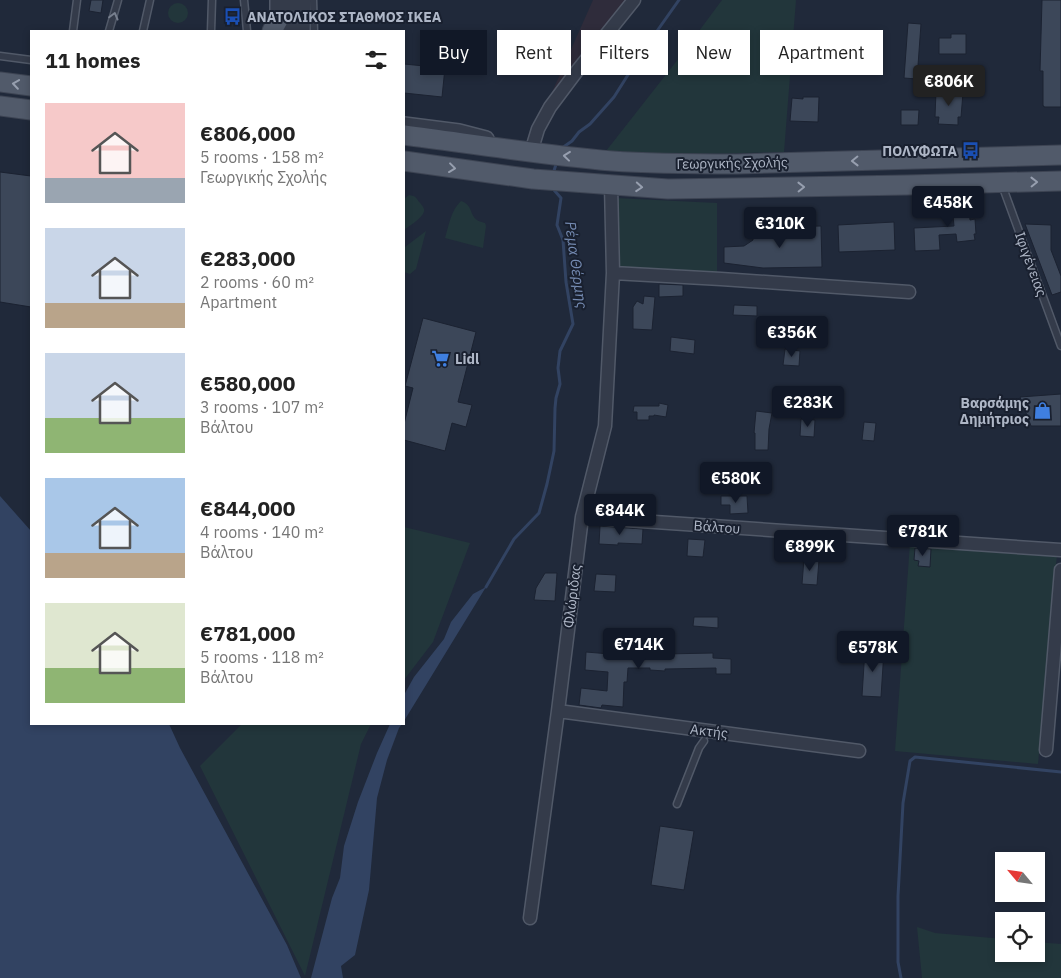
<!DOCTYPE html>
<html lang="en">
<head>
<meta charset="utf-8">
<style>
	:root { --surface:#fff; --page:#f2f2f2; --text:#222; --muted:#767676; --accent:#111827 }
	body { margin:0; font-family:"IBM Plex Sans",sans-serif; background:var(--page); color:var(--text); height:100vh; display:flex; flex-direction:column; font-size:19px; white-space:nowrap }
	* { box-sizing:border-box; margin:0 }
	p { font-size:16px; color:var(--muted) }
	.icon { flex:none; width:28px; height:28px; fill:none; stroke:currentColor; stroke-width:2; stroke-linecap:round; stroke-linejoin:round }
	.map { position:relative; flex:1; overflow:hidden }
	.panel { position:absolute; left:30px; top:30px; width:375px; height:695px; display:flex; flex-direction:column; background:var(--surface); border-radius:0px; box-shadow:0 2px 8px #0003 }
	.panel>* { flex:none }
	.banner { position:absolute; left:420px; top:30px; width:475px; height:45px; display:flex; gap:10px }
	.needle { width:32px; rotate:299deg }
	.controls { position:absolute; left:995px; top:852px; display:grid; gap:10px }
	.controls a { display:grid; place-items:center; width:50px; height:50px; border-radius:0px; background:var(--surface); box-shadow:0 2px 8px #0003; font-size:25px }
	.price { position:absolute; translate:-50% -42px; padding:0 11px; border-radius:5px; background:var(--accent); color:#fff; font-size:16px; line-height:32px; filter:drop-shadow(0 1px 2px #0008) }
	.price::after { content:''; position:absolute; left:50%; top:30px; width:15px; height:11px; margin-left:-8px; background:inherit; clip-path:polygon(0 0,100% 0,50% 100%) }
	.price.selected { background:#222; color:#fff }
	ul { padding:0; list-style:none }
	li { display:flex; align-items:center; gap:15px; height:125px; padding:0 15px }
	li span { display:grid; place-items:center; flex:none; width:140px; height:100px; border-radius:0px; color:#555 }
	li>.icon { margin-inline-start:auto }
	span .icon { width:60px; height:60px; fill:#fffc; stroke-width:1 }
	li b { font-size:21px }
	h2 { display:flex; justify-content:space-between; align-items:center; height:60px; padding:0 15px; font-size:21px }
	.pill { padding:0 18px; border-radius:0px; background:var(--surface); box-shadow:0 2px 8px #0003; font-size:18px; line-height:45px }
	.pill.selected { background:var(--accent); color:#fff }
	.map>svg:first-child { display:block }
</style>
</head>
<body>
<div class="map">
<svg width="1061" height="978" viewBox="0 0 1061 978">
	<rect width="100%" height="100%" fill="#20293a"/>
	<!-- medical -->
	<path fill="#2f2c3b" d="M593 0H627L585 51 549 99Z"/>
	<!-- green -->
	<path fill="#22363b" d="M722 0H796L784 152C724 153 665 156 606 151L679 58Z
		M168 13a10 10 0 1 1 20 0a10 10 0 1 1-20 0Z
		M409 195C415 196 416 197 419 202 420 202 424 208 424 209 426 216 409 226 404 230V199Z
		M615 198 717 203V275L616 270Z
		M461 201C473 205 469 214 477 220 478 221 485 223 485 223L486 226 483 248 445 238C449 225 451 210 461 201Z
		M426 231 416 269 410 274 404 272V250L405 247Z
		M404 527 470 543 433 642 404 680Z
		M910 543 1057 554 1038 764 895 751Z
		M242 724H371L361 744 305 976 200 766Z
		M917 927 935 933 1004 939V954H1036V942L1061 944V978H922Z"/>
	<!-- water -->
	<path fill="#324362" d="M0 496 31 531V724H169L180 748 287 945 301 978H0Z
		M486 587 404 721V695L414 677 444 639 451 622 473 594Z
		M390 724H402L399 728 387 760 377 798 369 890 355 955 341 966 343 978H311L332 898 340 878 344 846 358 802 377 753Z"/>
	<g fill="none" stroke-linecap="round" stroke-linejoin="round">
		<!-- stream -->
		<path stroke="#324362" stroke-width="3" d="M562 148 572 141 579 132 590 124 614 97 645 48 679 0
			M553 174 557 161
			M486 587 514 539 539 513 547 484 554 451 555 408 556 398 560 384 558 368 560 351 573 324 566 282 563 240 557 225 561 198 554 190V187
			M901 978 898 962V896L903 803 910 761 915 757 1061 772"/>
	</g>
	<!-- building -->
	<path fill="#3c4759" stroke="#1b2231" d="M91 0H103L101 13 89 11Z
		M1042 0H1061V107H1044V106H1043V71H1040Z
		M908 23 921 24 917 79 904 78Z
		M951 34H966V54H939V38H951Z
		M404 64 445 68 442 97 404 93Z
		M936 91 963 93 961 117H958V125L938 124 939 117H935Z
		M803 97H819L818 122 790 121 792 98 803 99Z
		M901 110H919L918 125H901Z
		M0 172 31 176V307L0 302Z
		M968 195 970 220 975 219 976 234H974L975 240 957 242 956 234 939 235 940 250 915 251 914 228 954 226 951 197Z
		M894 222 895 250 839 252 838 225Z
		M1025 224 1051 225V250L1061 276V292L1052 295Z
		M821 226 822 267 763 268 724 263V247L744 246 753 240V233L763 232V227Z
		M659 284 683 285V296L659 297Z
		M644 296 655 297 652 330 633 329V307L637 301 643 304Z
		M734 305 757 306V316L733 315Z
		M423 318 476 332 458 402 472 405 466 427 452 423 445 451 404 440V424L413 388 405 386Z
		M671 337 695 340 694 354 670 351Z
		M785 349 800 351 799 366 783 365Z
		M1061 394V426H1031L1020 397Z
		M659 403 668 405 666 417 654 415V416H649V420H637V412H633L634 406H659Z
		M756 411 772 413 769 429 768 450H755V433H754Z
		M801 419 815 420 814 437 800 436Z
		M864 422 876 423 874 441 862 440Z
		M721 496H747L748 513 730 514V505H721Z
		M600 526 643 529 642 544 618 543V545L599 544Z
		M688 539 705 540 703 557 687 556Z
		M915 548 931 549 930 567 918 566 919 561 914 560Z
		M804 559 819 560 817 585 802 584Z
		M545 573H557L555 601 534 600 536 588Z
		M596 574 616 575 615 592 594 591Z
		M694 617H718V628L693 626Z
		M611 646 629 647V650L665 651V654L713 653V658L731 659V674H716V668L665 669V671L650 670V668H628L627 682H624L623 707 602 705 601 708 579 705 581 688 607 691 608 672 585 670 586 652 610 654Z
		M865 649 884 650 881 697 862 696Z
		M660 826 694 831 684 890 651 885Z"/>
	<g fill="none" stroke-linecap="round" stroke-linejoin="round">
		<defs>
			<path id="service" d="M244 0 247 31
				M313 0 314 31
				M73 31 77 0
				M109 31 118 0
				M143 31 150 0
				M211 31 212 0
				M0 56 31 60
				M1002 185 1061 346
				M677 804 699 748 704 741"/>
			<path id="minor" d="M531 152 538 129 550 107 577 71 634 0
				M613 273 721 279 909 292
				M582 517 1061 550
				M558 711 859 751
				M1046 750 1061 570
				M530 918 558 711 582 517 605 426 613 273 611 185"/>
			<path id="tertiary" d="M278 0V31
				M291 0V31
				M302 31 303 0
				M404 125 459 132 486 139"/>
			<path id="primary" d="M272 31 278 20
				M0 82 31 86
				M0 106 31 110
				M404 135C473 144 542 155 612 161 653 164 695 164 737 164L1061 155
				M404 161 533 179 668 189 907 185 1061 181"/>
		</defs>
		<!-- service casing -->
		<use href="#service" stroke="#515968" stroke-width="9"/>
		<!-- minor casing -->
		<use href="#minor" stroke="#515968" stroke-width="15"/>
		<!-- tertiary casing -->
		<use href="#tertiary" stroke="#515968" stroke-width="18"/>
		<!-- primary casing -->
		<use href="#primary" stroke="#3d4453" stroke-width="21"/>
		<!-- service -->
		<use href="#service" stroke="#343b4a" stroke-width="6"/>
		<!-- minor -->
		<use href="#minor" stroke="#343b4a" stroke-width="12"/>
		<!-- tertiary -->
		<use href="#tertiary" stroke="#343b4a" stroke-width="15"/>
		<!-- primary -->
		<use href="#primary" stroke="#515a6a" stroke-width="19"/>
	</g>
	<!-- one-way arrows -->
	<defs><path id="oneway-chevron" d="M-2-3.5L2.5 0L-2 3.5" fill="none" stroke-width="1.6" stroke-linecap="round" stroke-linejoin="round" transform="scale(1.25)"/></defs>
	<use stroke="#777f8e" href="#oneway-chevron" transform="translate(114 16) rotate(-75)"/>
	<g stroke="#979faf">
		<use href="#oneway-chevron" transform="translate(16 84) rotate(-172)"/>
		<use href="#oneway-chevron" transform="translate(567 156) rotate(-174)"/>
		<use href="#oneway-chevron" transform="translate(855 161) rotate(179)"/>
		<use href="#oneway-chevron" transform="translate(452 168) rotate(7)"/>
		<use href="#oneway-chevron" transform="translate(1034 182) rotate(-1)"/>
		<use href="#oneway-chevron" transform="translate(639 187) rotate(4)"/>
		<use href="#oneway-chevron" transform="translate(801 187) rotate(-1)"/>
	</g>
	<!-- icons -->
	<defs>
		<symbol id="bus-bare" viewBox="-9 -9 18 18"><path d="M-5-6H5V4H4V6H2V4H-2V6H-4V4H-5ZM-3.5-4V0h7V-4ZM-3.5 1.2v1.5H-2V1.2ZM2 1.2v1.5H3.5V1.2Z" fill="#1a4fb4" stroke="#19202f" stroke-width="2.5" paint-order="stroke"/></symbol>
		<symbol id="supermarket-bare" viewBox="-9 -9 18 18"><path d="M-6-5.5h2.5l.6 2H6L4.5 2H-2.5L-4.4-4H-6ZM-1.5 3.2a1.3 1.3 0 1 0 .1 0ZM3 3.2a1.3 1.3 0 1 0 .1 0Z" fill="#3f7fe0" stroke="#19202f" stroke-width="2.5" paint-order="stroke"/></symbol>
		<symbol id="shop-bare" viewBox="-9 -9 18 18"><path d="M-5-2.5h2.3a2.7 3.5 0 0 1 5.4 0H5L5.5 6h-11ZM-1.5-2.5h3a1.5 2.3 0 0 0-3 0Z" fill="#3f7fe0" stroke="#19202f" stroke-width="2.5" paint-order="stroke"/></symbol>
	</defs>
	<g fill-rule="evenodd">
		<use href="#bus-bare" x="220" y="4" width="25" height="25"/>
		<use href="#bus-bare" x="958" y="138" width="25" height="25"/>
		<use href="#supermarket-bare" x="428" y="346" width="25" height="25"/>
		<use href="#shop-bare" x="1030" y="398" width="25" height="25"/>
	</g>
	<g text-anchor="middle" stroke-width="4" stroke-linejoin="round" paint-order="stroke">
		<!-- poi labels -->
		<g font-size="14" font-weight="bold" fill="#aeb6c6" stroke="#19202f" text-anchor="start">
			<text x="247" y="22">ΑΝΑΤΟΛΙΚΟΣ ΣΤΑΘΜΟΣ ΙΚΕΑ</text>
			<text x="957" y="156" text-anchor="end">ΠΟΛΥΦΩΤΑ</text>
			<text x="455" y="364">Lidl</text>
			<text x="1029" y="408" text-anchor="end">Βαρσάμης<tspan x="1029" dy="16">Δημήτριος</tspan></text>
		</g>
		<!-- street labels -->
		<g font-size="14" fill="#aeb6c6" stroke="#19202f">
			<text transform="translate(732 163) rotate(-1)" y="5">Γεωργικής Σχολής</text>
			<text transform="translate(1031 264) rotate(70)" y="5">Ιφιγένειας</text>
			<text transform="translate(717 527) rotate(4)" y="5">Βάλτου</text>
			<text transform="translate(572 596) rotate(-83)" y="5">Φλώριδας</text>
			<text transform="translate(709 731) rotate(7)" y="5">Ακτής</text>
		</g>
		<!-- water labels -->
		<g font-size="15" font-style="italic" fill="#748ab1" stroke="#19202f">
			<text transform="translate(576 265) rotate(82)" y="5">Ρέμα Θέρμης</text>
		</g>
	</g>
</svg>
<div class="controls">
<a><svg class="needle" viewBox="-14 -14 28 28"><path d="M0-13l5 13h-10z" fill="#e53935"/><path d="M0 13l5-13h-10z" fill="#767676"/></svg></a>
<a><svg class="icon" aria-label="locate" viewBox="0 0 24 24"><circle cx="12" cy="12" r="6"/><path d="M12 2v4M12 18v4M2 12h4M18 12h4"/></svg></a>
</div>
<b class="price selected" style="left:949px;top:107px">€806K</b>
<b class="price" style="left:948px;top:228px">€458K</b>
<b class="price" style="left:780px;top:249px">€310K</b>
<b class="price" style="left:792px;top:358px">€356K</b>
<b class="price" style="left:808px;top:428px">€283K</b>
<b class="price" style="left:736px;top:504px">€580K</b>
<b class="price" style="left:620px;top:536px">€844K</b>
<b class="price" style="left:923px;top:557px">€781K</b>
<b class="price" style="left:810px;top:572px">€899K</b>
<b class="price" style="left:639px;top:670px">€714K</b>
<b class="price" style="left:873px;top:673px">€578K</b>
<div class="banner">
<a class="pill selected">Buy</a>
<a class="pill">Rent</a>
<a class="pill">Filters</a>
<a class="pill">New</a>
<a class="pill">Apartment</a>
</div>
<section class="panel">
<h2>11 homes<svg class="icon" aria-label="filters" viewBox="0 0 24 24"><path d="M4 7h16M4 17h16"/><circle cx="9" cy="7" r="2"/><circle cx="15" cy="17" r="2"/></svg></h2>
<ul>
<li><span style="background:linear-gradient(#f6c9c9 75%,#9aa5b1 0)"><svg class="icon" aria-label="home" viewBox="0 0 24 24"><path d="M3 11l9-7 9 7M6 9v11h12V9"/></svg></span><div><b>€806,000</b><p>5 rooms · 158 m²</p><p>Γεωργικής Σχολής</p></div></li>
<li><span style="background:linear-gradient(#c9d6e8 75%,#b9a48a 0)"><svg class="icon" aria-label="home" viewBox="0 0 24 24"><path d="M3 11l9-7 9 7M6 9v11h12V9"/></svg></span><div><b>€283,000</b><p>2 rooms · 60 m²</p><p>Apartment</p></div></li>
<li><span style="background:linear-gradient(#c9d6e8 65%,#8fb573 0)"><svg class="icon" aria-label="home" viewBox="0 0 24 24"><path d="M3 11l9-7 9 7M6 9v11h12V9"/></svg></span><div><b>€580,000</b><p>3 rooms · 107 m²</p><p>Βάλτου</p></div></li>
<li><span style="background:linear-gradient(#a9c7e8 75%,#b9a48a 0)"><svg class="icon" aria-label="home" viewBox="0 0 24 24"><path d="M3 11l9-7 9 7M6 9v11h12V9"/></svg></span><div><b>€844,000</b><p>4 rooms · 140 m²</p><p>Βάλτου</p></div></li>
<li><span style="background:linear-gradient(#dfe7d0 65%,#8fb573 0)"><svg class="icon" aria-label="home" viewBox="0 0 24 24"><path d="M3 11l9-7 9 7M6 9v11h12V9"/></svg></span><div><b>€781,000</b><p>5 rooms · 118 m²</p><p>Βάλτου</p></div></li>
</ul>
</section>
</div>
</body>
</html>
